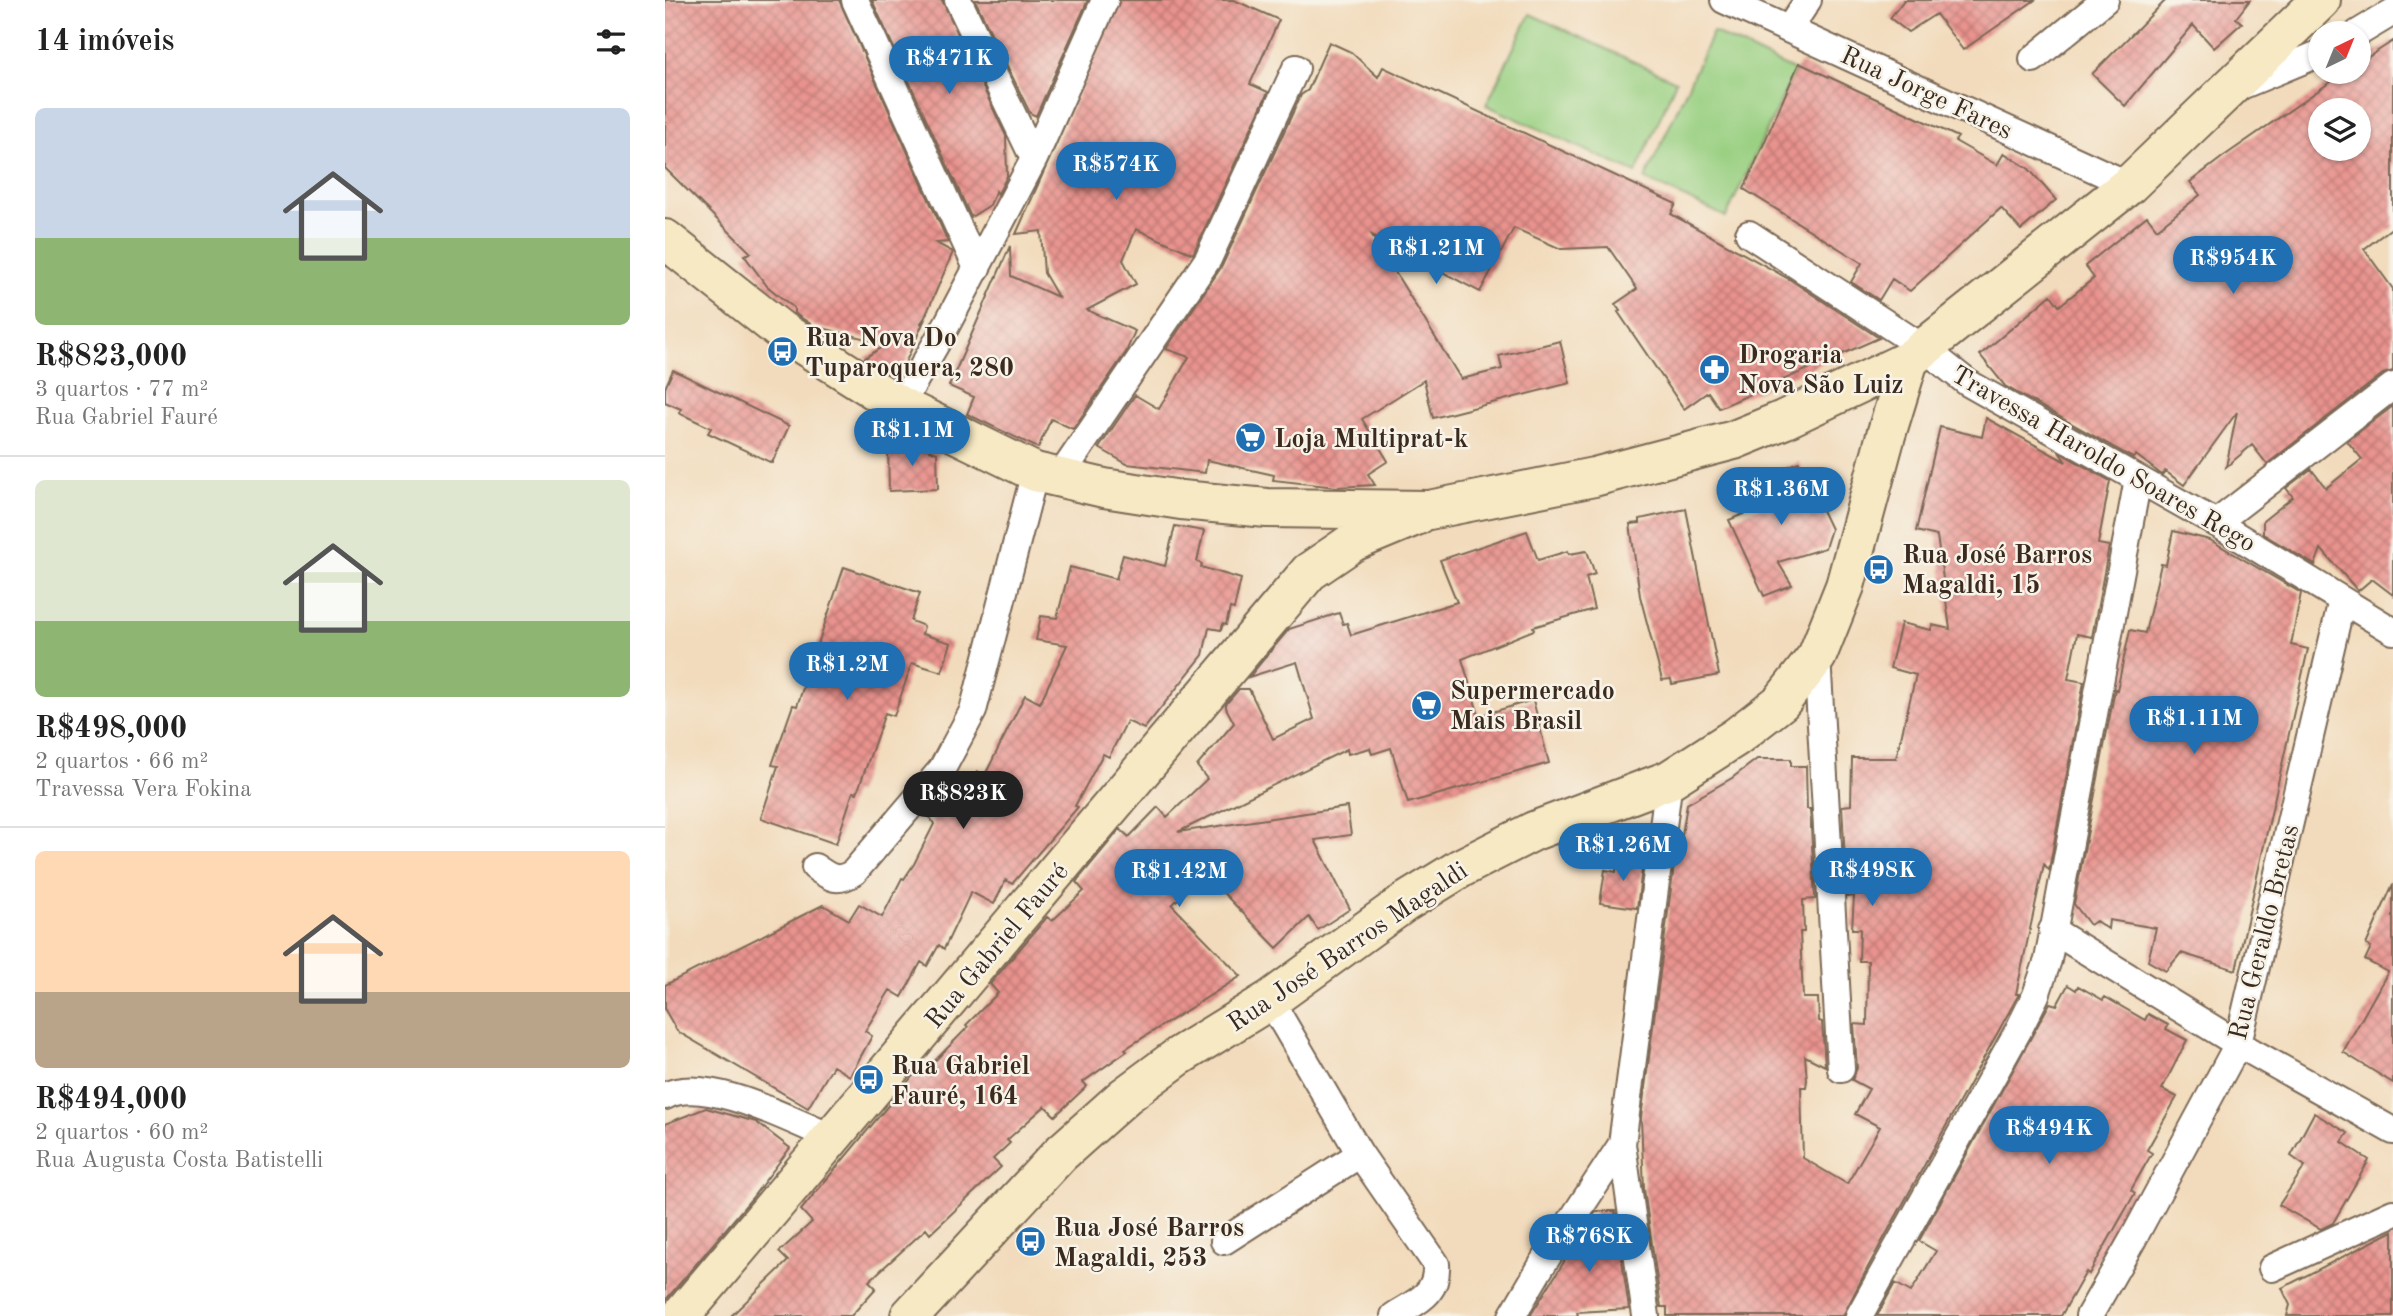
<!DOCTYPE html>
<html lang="pt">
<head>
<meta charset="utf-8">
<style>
	:root { --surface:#fff; --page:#f6f6f6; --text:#222; --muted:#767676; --line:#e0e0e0; --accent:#1f6fb2 }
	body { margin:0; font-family:"Old Standard TT",serif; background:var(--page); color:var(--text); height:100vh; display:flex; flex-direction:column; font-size:26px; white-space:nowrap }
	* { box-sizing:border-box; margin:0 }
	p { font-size:23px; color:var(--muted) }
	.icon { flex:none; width:38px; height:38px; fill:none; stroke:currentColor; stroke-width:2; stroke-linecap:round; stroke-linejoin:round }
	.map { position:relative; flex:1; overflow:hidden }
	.drawer { display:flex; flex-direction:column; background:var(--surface); width:665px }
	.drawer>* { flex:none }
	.needle { width:46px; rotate:43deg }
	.tools { position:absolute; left:1643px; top:21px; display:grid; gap:14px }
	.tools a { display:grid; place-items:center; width:63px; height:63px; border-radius:50%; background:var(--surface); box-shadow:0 2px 5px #0004; font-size:35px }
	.price { position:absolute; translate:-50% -60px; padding:0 16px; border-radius:24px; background:var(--accent); color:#fff; font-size:23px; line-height:46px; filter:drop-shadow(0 2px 4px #0008) }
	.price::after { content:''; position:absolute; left:50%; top:42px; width:21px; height:16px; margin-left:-10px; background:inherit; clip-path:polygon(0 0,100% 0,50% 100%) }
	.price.active { background:#222; color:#fff }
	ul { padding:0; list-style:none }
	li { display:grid; align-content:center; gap:14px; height:371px; padding:0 35px }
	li+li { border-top:2px solid var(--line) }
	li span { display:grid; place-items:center; height:217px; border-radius:10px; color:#555 }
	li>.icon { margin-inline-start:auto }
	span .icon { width:126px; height:126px; fill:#fffc; stroke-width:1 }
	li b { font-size:30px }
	h2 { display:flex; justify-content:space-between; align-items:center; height:84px; padding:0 35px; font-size:30px }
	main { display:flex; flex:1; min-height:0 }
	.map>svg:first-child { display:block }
</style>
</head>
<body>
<main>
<section class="drawer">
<h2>14 imóveis<svg class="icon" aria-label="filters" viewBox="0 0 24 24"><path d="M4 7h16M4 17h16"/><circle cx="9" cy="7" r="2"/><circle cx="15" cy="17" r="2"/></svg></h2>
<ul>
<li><span style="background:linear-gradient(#c9d6e8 60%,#8fb573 0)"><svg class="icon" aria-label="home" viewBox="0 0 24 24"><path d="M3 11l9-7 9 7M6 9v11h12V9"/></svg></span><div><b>R$823,000</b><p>3 quartos · 77 m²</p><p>Rua Gabriel Fauré</p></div></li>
<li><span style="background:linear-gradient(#dfe7d0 65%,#8fb573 0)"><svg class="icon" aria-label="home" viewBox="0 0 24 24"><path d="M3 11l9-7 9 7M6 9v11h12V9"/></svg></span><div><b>R$498,000</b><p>2 quartos · 66 m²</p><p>Travessa Vera Fokina</p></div></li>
<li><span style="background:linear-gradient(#ffd9b3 65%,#b9a48a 0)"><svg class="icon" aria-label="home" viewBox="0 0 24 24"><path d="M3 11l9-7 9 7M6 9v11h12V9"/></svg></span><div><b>R$494,000</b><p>2 quartos · 60 m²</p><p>Rua Augusta Costa Batistelli</p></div></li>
</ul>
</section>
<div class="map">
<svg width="1728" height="1316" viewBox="0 0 1728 1316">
	<defs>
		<pattern id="building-cross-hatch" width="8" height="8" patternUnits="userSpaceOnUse" patternTransform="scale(1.75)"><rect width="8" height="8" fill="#e9938e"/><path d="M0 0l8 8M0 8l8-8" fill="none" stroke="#be7873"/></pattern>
	</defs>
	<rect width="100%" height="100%" fill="#f7f3e8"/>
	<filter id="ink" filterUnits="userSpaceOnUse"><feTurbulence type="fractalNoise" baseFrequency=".0143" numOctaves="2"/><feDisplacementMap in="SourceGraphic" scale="14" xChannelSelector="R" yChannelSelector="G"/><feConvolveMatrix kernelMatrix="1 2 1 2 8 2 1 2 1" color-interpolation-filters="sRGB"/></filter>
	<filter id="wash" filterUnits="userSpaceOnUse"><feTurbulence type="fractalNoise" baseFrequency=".00686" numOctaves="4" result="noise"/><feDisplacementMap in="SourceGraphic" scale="28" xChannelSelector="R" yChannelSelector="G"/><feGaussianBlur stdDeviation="1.57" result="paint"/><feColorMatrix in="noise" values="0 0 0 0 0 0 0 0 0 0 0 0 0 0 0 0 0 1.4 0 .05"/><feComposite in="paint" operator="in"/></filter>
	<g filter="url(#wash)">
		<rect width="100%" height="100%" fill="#f2dbbc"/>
		<!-- green -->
		<path fill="#9ad082" stroke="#6a7d50" stroke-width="2" d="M865 14 1011 81 971 173 821 105Z
			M1048 32 1130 71 1061 217 980 179Z"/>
		<g id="blocks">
			<!-- building -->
			<path fill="url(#building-cross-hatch)" fill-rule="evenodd" d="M0 0H174L283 242 271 243 288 252 260 317 255 324 259 321 233 379 200 358 222 344 149 326 129 313V308L102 286 79 255 86 253 0 168Z
				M207 0H277L341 136 342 176 333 194 331 191 325 205 306 217Z
				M310 0H423L371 116 365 113Z
				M455 0H569L614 20 585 84 603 92 528 254 471 229 458 260 471 284 422 310 470 331 461 352 408 429 386 419 373 448 302 414 309 397 284 386 345 246 346 276 393 297 379 273 376 231 351 234Z
				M1239 0H1370L1298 50 1271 14 1243 32 1225 18Z
				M1501 0H1585L1571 18 1577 23 1549 48 1528 25 1460 106 1427 74Z
				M1728 41V227L1699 249 1728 289V371L1718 374 1602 464 1587 445 1561 467 1572 412 1519 485 1500 471 1497 475 1471 455 1468 458 1340 386 1315 355 1386 295 1394 306 1429 278 1420 266 1482 216 1492 229 1535 195 1525 182 1559 156 1680 72H1694V63ZM1656 110H1694V149H1656Z
				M664 42 686 52 713 77 718 67 1011 204 1006 214 1124 279 1214 338 1054 408 1043 392 1019 409 953 312 955 311 950 304 972 289 943 247 896 249 849 228 815 292 707 235 796 379 837 369 834 356 895 341 905 383 768 418 759 380 697 419 723 461 703 474 710 485 671 487 608 480 609 475 542 460 540 473 462 464 434 448 470 395 494 409 524 357 501 349 557 266 636 95 643 90Z
				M1134 63 1293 137 1290 141 1332 165 1339 153 1364 169 1391 200 1356 230 1336 208 1245 291 1227 279 1214 300 1186 282 1197 263 1079 189Z
				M8 370 124 426 107 463 43 433 46 428 14 413 16 409 0 402V388Z
				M1728 406V595L1707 579 1693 591 1656 549 1650 565 1598 534V521L1628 497 1621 488 1646 469 1661 488 1697 459 1682 441Z
				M1321 418 1401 462 1394 452 1445 481 1433 544 1444 546 1427 637 1412 634 1403 679 1419 682 1384 870 1379 864 1351 994H1354L1203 1267 1178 1316H1002V1307H996L979 1189 976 1118 1013 835H1017L1022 804 1067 778 1092 759H1126V766H1141L1142 809H1145L1150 899 1138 900 1139 932H1135L1138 998H1153L1154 1021 1157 1022 1160 1066 1140 1056 1142 1080 1141 1087H1136L1138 1158 1182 1184 1215 1127 1190 1114 1204 1089 1187 1080 1192 1068 1189 1024 1202 1025 1203 961H1194L1195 929H1187L1189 896 1182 897 1177 806 1186 805 1187 758H1231L1251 675 1225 668 1236 623 1266 630 1267 625 1285 629 1272 536 1251 531 1275 427 1317 437Z
				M252 445 272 453 273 489 224 491 223 446Z
				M1134 462 1166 529 1160 548 1113 562 1127 585 1099 596 1064 520 1102 504 1091 480Z
				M1021 509 1054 675 1007 684 1006 679 997 680 975 596 965 524 975 523V519Z
				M510 526 539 531 532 562 537 564 536 567 576 579 569 609 565 608 561 625 558 624 556 630 544 628 538 655 479 729 462 721 444 757 438 754 410 806 413 807 347 884 341 880 329 904 306 892 279 949 274 945 262 966 256 962 237 997 225 990 200 1031 207 1036 185 1076 168 1066 143 1108 12 1031 0 1010V985L158 905 184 920 194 904 217 917 237 878 239 879 249 864 269 824 263 814 285 796 294 808 312 771 320 775 360 695 375 703 402 645 371 640 376 616 392 618 405 567 451 579 458 555 500 566Z
				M862 531 873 560 903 551 904 554 922 551 930 574 921 577 929 609 868 627 869 630 797 659 814 716 868 700 884 763 743 803 726 748 707 754 705 748 683 754 682 749 513 832 682 807 686 835 650 840 685 909 653 930 644 917 612 948 539 873 507 905 576 976 460 1049 462 1051 418 1082 422 1086 390 1116 380 1106 342 1140 345 1143 328 1159 336 1167 265 1234 261 1229 204 1281 211 1288 186 1316H66L123 1261 114 1252 147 1222 136 1210 251 1072 255 1076 303 1027 301 1025 333 993 325 984 382 917 387 921 419 891 411 882 455 829 464 837 493 807 502 817 542 779 532 766 569 723 561 708V704L574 689H584L608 739 649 719 632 662 584 677 624 629 674 613 678 624 682 623 686 635 792 602 775 560Z
				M1508 531 1545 540 1636 593 1626 645 1643 649 1571 970 1516 953 1501 971 1483 961 1491 928 1444 920 1443 929 1431 921 1425 925 1409 904 1450 689 1452 690 1465 630 1480 633 1496 564 1501 565Z
				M179 567 255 593 246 621 259 626 257 634 286 643 277 672 247 663 229 716 220 713 192 793 188 792 171 844 96 818 113 766 107 765 128 705 132 706Z
				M953 856 978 860 972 908 935 903 940 870 951 872Z
				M1728 884V1083L1678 1052 1723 972 1700 960 1706 947 1701 945Z
				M1403 985 1411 990 1413 986 1438 1000 1440 997 1480 1020 1483 1014 1503 1025 1501 1029 1522 1040 1497 1089 1512 1097 1482 1150 1487 1153 1466 1190 1470 1193 1424 1274 1421 1272 1396 1316H1212L1230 1283 1246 1292 1271 1251 1254 1241 1385 1003 1392 1005Z
				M41 1108 91 1122 125 1148 87 1198 0 1301V1124Z
				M1649 1113 1683 1133 1677 1142 1704 1160 1668 1223 1656 1229 1614 1205 1640 1166 1626 1156Z
				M931 1211H950L964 1309 912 1312 913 1316H865Z
				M1728 1231V1316H1622L1625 1305 1617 1288Z"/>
		</g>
	</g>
	<g filter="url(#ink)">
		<use href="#blocks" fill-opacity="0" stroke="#7b6855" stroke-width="2"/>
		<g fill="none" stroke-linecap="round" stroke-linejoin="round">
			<defs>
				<path id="street" d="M190 0 312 268
					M293 0 369 159
					M1059 0 1464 185
					M1124 29 1143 0
					M1693 33 1728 12
					M1368 59 1440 0
					M1576 86 1656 53
					M1084 234 1260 349 1303 383 1551 523 1728 631
					M235 406 280 328 369 159 440 0
					M394 478 543 259 631 68
					M1551 523 1728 386
					M1152 656 1176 1069
					M150 867C165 878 173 883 189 872L277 769 308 711 370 472
					M1387 930 1573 1044 1728 1131
					M605 1000 695 1154 771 1264C773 1295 752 1301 729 1316
					M0 1096C40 1074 129 1122 168 1138
					M559 1241 695 1154
					M1607 1268 1728 1213
					M847 1316 877 1265 957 1144
					M981 1316 957 1144 1004 780
					M1194 1316 1353 1031 1371 995 1383 960 1473 479
					M1424 1316 1468 1239 1573 1044 1677 600"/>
				<path id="secondary" d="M0 239 115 330 235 406 370 472 439 488 516 500 602 508 764 510 929 477 1069 440 1118 420 1244 360 1464 185 1656 0
					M16 1316 644 572 688 542 753 515
					M245 1316 395 1154 460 1096 514 1056 605 1000 739 903 796 868 869 831 1004 780 1071 737 1116 702 1152 656 1180 586 1221 435 1244 360"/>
			</defs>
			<!-- street casing -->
			<use href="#street" stroke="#7b6855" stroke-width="30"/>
			<!-- secondary casing -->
			<use href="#secondary" stroke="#7b6855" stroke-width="42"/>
			<!-- street -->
			<use href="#street" stroke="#fff" stroke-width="26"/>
			<!-- secondary -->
			<use href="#secondary" stroke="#f6e9c3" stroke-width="38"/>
		</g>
	</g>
	<!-- icons -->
	<defs>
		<symbol id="bus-disc" viewBox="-11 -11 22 22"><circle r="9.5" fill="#1f6fb2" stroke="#f7f3e8"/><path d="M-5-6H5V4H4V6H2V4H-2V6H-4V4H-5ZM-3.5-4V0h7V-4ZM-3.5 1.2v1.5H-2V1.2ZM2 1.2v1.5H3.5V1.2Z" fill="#fff"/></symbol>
		<symbol id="pharmacy-disc" viewBox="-11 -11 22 22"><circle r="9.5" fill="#1f6fb2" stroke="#f7f3e8"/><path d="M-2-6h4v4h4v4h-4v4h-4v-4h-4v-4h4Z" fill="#fff"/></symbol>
		<symbol id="supermarket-disc" viewBox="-11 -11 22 22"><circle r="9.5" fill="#1f6fb2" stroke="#f7f3e8"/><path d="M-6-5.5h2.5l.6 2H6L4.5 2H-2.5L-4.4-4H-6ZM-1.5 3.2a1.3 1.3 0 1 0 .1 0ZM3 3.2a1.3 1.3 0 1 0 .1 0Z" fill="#fff"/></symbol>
	</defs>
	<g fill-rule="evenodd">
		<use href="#bus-disc" x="100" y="334" width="35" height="35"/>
		<use href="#pharmacy-disc" x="1032" y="352" width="35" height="35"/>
		<use href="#supermarket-disc" x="568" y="420" width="35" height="35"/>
		<use href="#bus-disc" x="1196" y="552" width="35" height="35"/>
		<use href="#supermarket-disc" x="744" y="688" width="35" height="35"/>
		<use href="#bus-disc" x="186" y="1062" width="35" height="35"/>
		<use href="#bus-disc" x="348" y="1224" width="35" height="35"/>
	</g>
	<g text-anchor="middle" stroke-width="5" stroke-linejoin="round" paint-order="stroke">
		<!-- street labels -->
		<g font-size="26" fill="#3b2a1e" stroke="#f7f3e8">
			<text transform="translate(1262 92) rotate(25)" y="9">Rua Jorge Fares</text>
			<text transform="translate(1439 458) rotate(30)" y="9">Travessa Haroldo Soares Rego</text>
			<text transform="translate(1598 932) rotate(-76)" y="9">Rua Geraldo Bretas</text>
			<text transform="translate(331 945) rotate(-50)" y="9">Rua Gabriel Fauré</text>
			<text transform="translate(682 946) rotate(-34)" y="9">Rua José Barros Magaldi</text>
		</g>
		<!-- poi labels -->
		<g font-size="26" font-weight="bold" fill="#3b2a1e" stroke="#f7f3e8" text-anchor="start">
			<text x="140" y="346">Rua Nova Do<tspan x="140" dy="30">Tuparoquera, 280</tspan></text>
			<text x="1073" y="363">Drogaria<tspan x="1073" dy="30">Nova São Luiz</tspan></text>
			<text x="609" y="447">Loja Multiprat-k</text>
			<text x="1237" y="563">Rua José Barros<tspan x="1237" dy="30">Magaldi, 15</tspan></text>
			<text x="785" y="699">Supermercado<tspan x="785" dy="30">Mais Brasil</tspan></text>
			<text x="226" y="1074">Rua Gabriel<tspan x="226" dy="30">Fauré, 164</tspan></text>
			<text x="389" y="1236">Rua José Barros<tspan x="389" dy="30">Magaldi, 253</tspan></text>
		</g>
	</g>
</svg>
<div class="tools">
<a><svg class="needle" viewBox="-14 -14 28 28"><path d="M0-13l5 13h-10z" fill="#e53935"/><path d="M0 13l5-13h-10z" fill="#767676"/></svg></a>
<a><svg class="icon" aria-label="layers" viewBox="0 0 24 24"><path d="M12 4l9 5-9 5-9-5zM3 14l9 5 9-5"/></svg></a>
</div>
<b class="price" style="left:284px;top:96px">R$471K</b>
<b class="price" style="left:451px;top:202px">R$574K</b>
<b class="price" style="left:771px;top:286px">R$1.21M</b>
<b class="price" style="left:1568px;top:296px">R$954K</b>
<b class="price" style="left:247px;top:468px">R$1.1M</b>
<b class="price" style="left:1116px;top:527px">R$1.36M</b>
<b class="price" style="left:182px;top:702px">R$1.2M</b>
<b class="price" style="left:1529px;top:756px">R$1.11M</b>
<b class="price active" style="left:298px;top:831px">R$823K</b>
<b class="price" style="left:958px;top:883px">R$1.26M</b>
<b class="price" style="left:1207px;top:908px">R$498K</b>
<b class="price" style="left:514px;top:909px">R$1.42M</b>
<b class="price" style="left:1384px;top:1166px">R$494K</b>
<b class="price" style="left:924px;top:1274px">R$768K</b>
</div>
</main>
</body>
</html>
